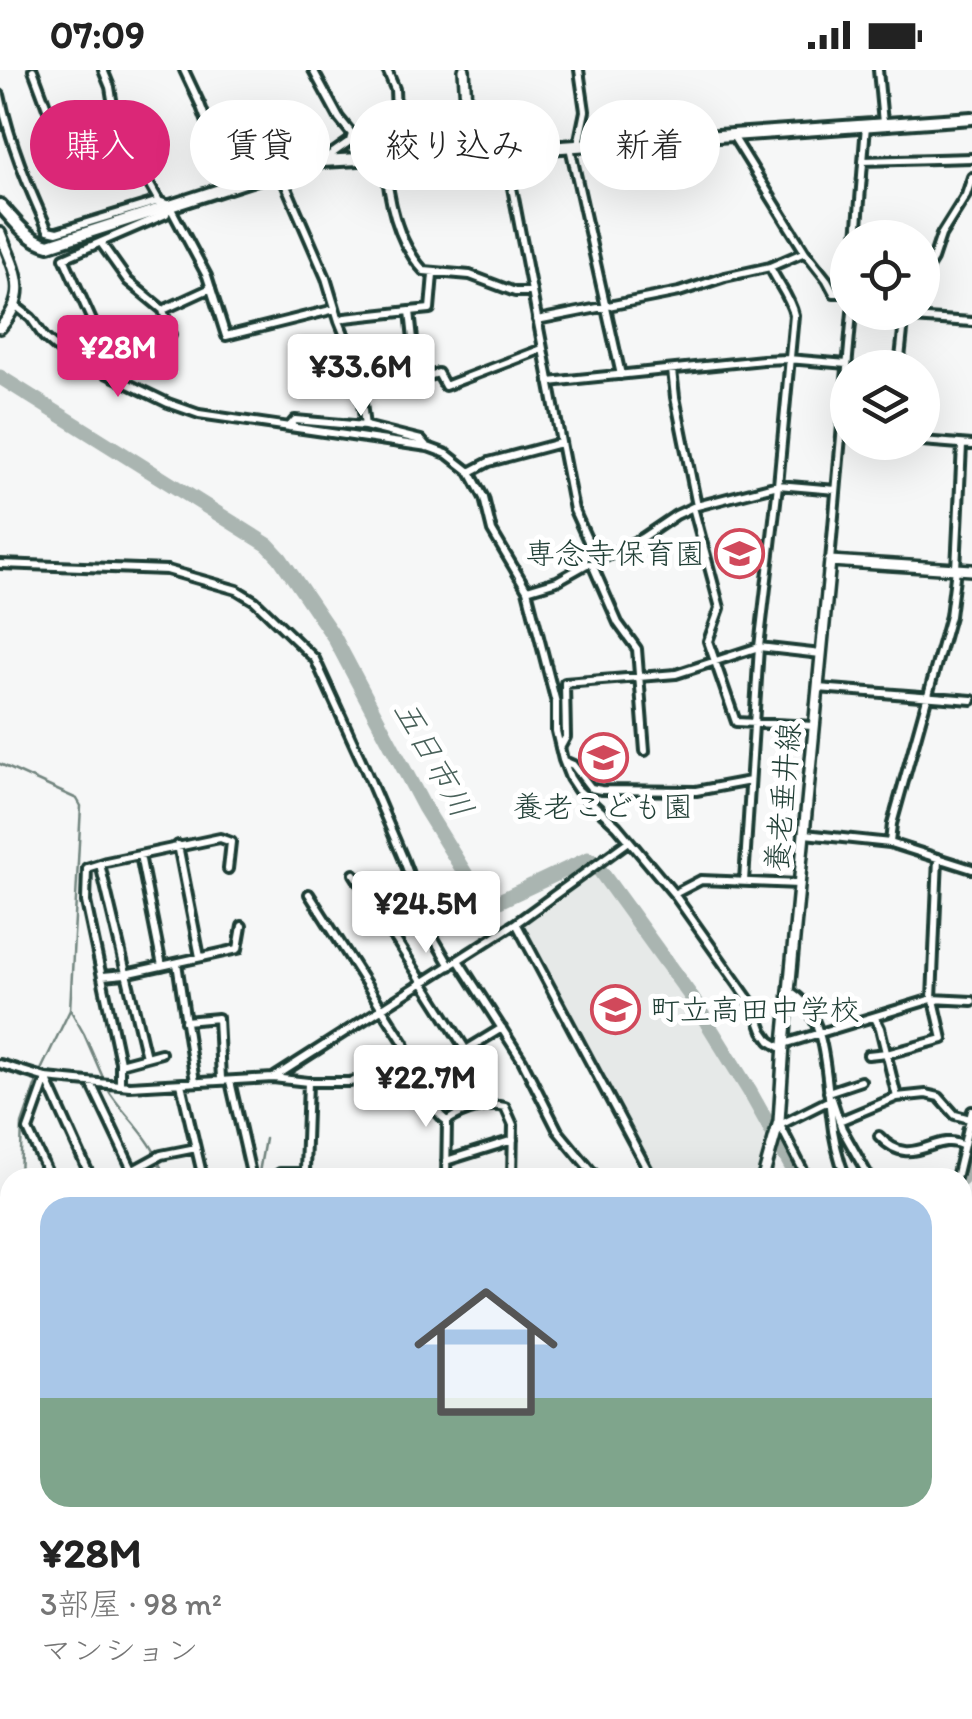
<!DOCTYPE html>
<html lang="ja">
<head>
<meta charset="utf-8">
<style>
	:root { --surface:#fff; --page:#f2f2f2; --text:#222; --muted:#767676; --accent:#db2777 }
	body { margin:0; font-family:Itim,"Klee One",sans-serif; background:var(--page); color:var(--text); height:100vh; display:flex; flex-direction:column; font-size:38px; white-space:nowrap }
	* { box-sizing:border-box; margin:0 }
	p { font-size:32px; color:var(--muted) }
	.icon { flex:none; width:55px; height:55px; fill:none; stroke:currentColor; stroke-width:2; stroke-linecap:round; stroke-linejoin:round }
	.map { position:relative; flex:1; overflow:hidden }
	.panel { position:absolute; left:0px; top:1098px; width:972px; height:552px; display:flex; flex-direction:column; background:var(--surface); border-radius:30px 30px 0 0; box-shadow:0 10px 40px #0002 }
	.panel>* { flex:none }
	.top-card { position:absolute; left:30px; top:30px; width:912px; height:90px; display:flex; gap:20px }
	.buttons { position:absolute; left:830px; top:150px; display:grid; gap:20px }
	.buttons a { display:grid; place-items:center; width:110px; height:110px; border-radius:50%; background:var(--surface); box-shadow:0 10px 40px #0002; font-size:50px }
	.price { position:absolute; translate:-50% -85px; padding:0 22px; border-radius:10px; background:#fff; color:#222; font-size:32px; line-height:65px; filter:drop-shadow(0 2px 5px #0008) }
	.price::after { content:''; position:absolute; left:50%; top:60px; width:30px; height:22px; margin-left:-15px; background:inherit; clip-path:polygon(0 0,100% 0,50% 100%) }
	.price.active { background:var(--accent); color:#fff }
	ul { padding:0; list-style:none }
	li { display:grid; align-content:center; gap:20px; height:530px; padding:0 40px }
	li span { display:grid; place-items:center; height:310px; border-radius:30px; color:#555 }
	li>.icon { margin-inline-start:auto }
	span .icon { width:180px; height:180px; fill:#fffc; stroke-width:1 }
	li b { font-size:42px }
	.chip { padding:0 35px; border-radius:45px; background:var(--surface); box-shadow:0 10px 40px #0002; font-size:35px; line-height:90px }
	.chip.active { background:var(--accent); color:#fff }
	.status { display:flex; justify-content:space-between; align-items:center; height:70px; padding:0 50px; background:var(--surface); direction:ltr }
	.status svg { height:28px; fill:currentColor }
	.map>svg:first-child { display:block }
</style>
</head>
<body>
<div class="status"><b>07:09</b><svg viewBox="0 0 49 12"><path d="M0 12V9h3v3zM5 12V6h3v6zM10 12V3h3v9zM15 12V0h3v12zM26 1h20v11H26zM47 4h2v5h-2z"/></svg></div>
<div class="map">
<svg width="972" height="1649" viewBox="0 0 972 1649">
	<rect width="100%" height="100%" fill="#f6f7f7"/>
	<filter id="ink" filterUnits="userSpaceOnUse"><feTurbulence type="fractalNoise" baseFrequency=".01" numOctaves="2"/><feDisplacementMap in="SourceGraphic" scale="20" xChannelSelector="R" yChannelSelector="G"/><feConvolveMatrix kernelMatrix="1 2 1 2 8 2 1 2 1" color-interpolation-filters="sRGB"/></filter>
	<g filter="url(#ink)">
		<!-- built -->
		<path fill="#e6e9e8" d="M596 803 662 892 768 1062 755 1107H656L523 859 525 851Z"/>
		<!-- green -->
		<path fill="#d6dcdb" stroke="#7a8c88" stroke-width="2.5" d="M963 1506 972 1532V1649H806L805 1640H962Z"/>
		<g fill="none" stroke-linecap="round" stroke-linejoin="round">
			<!-- stream -->
			<path stroke="#72857f" stroke-width="2.5" d="M0 694 77 729 81 736 70 940 40 1002 22 1054 20 1108
				M71 941 84 964 104 1010
				M107 1018C120 1041 143 1059 155 1083
				M158 1091 166 1108
				M258 1108 265 1069"/>
			<!-- river -->
			<path stroke="#aab5b1" stroke-width="15" d="M0 307 268 475 280 488 334 567 424 737 481 829 489 833H495L588 789 593 791 690 925 750 1022 798 1108
				M962 1108 972 1069
				M962 1278 972 1308
				M962 1496 972 1523"/>
			<defs>
				<path id="street" d="M33 0 65 86 78 90 122 74
					M103 0 110 17 117 60 122 74 134 87 159 131 169 135 207 206 226 266 335 239
					M184 0 200 34 231 116
					M313 0 339 48 352 64
					M878 0 883 53
					M0 25C10 73 28 116 48 160L57 162 159 131
					M733 66 805 182 827 210 834 223H848
					M578 75 585 41 579 0
					M570 77 621 305
					M505 81 574 440 597 491
					M385 88C388 127 396 171 424 201L470 205 515 222H532
					M323 90 350 71 352 64 370 62 375 54 396 44 395 19 387 0
					M863 91 972 88
					M280 102 326 208 339 251 357 296 365 356
					M857 168 866 55
					M101 173 128 211 163 240
					M922 207 933 189 941 165 966 125 972 107
					M16 236 31 248 44 267 60 281 168 333 199 344 428 377 447 384 470 402 484 428 492 461 527 520 556 633V661L563 690 570 708 578 720 617 756 674 824 754 937 763 961 770 971 783 979
					M852 244 972 252
					M537 250 679 222 725 207 770 197 805 182
					M339 251 345 248 410 241
					M93 253 64 188 166 144 168 136
					M131 277 171 265 163 240 211 218
					M899 298 905 242
					M672 300 675 327 697 436
					M421 308 414 279 410 241 430 239 433 204
					M549 312 763 290 788 289 847 294
					M359 315 385 308 390 319 438 303 445 316 542 279
					M289 357 295 350 365 356 421 370 427 377
					M922 371 972 375
					M470 402 489 392 560 373
					M693 437 720 538 708 571 736 652 814 656
					M830 491 852 242
					M0 494 167 500 237 520 255 531 315 589 363 694 403 788 432 865 450 896
					M592 494 618 553 637 579 645 681
					M527 520 557 511 587 494H592L642 468 676 445 693 437 778 415 836 420
					M818 618 972 630
					M560 678 566 667 565 613 676 604 759 577 821 584
					M564 691 573 695 591 718 601 720 696 721 750 711
					M805 764 890 773 972 799
					M890 773 892 754 950 546 956 499 962 375
					M178 775 200 887
					M140 785 162 896
					M100 794 146 987
					M354 804 466 980 502 958
					M744 811 759 577 778 415 794 245C790 227 778 214 770 197
					M309 824 404 973 411 1002C430 1013 429 1040 447 1051L446 1108
					M674 824 701 810 799 814
					M516 853 652 1108
					M458 890 522 990 558 1061 597 1108
					M177 893 195 1012
					M103 906 125 904 238 879 242 856
					M789 921C827 940 826 1009 831 1045 833 1066 838 1088 846 1108
					M932 929 938 788
					M875 948 880 958 897 1027
					M185 951 218 948 221 1009
					M784 974 932 929 972 931
					M887 984 943 969 934 930
					M868 985 887 983
					M0 994 46 1008 130 1016 273 1008 308 1012H349L411 1002
					M120 994 161 983
					M46 1008 91 1108
					M273 1008 516 853 629 771
					M46 1009 28 1060 50 1108
					M230 1011 252 1108
					M91 1013 136 1108
					M181 1014 203 1108
					M120 1015V992L86 832 87 798 106 792 220 768 231 772 228 799
					M828 1022 861 1011
					M447 1051C463 1040 486 1033 505 1037L513 1055 512 1108
					M839 1051 897 1027 926 1024 939 1027 955 1045 970 1049
					M780 1055 832 1029 842 1059 869 1107
					M780 1055 807 1108
					M879 1066C913 1103 936 1059 963 1076
					M446 1091 513 1070
					M119 1108 161 1085 196 1078
					M273 1108 280 1103H306
					M308 1108 305 1100 308 1012
					M956 1108 972 1041
					M962 1145 972 1144
					M964 1211 972 1236
					M0 1335 10 1330
					M4 1429 10 1450
					M962 1472 972 1499
					M59 1640 63 1649
					M86 1640 87 1649
					M108 1640 111 1649
					M179 1640 182 1649
					M266 1640 268 1649
					M295 1640 300 1649
					M340 1640 346 1649
					M407 1640 409 1649
					M484 1640 518 1649
					M371 1649 385 1640
					M437 1649 441 1640
					M558 1649 561 1640
					M645 1649 647 1640
					M721 1649V1647L798 1641 799 1649"/>
				<path id="secondary" d="M464 0 469 82
					M0 163C15 201 31 223 0 258
					M763 1108 779 1051 784 974 830 491 972 500
					M0 1409H10
					M0 1559 10 1584
					M31 1640 34 1649
					M611 1649 614 1640"/>
				<path id="primary" d="M0 135C15 151 27 170 49 175L279 101 322 91 505 81 972 48"/>
			</defs>
			<!-- street casing -->
			<use href="#street" stroke="#1f3d34" stroke-width="14"/>
			<!-- secondary casing -->
			<use href="#secondary" stroke="#1f3d34" stroke-width="16"/>
			<!-- primary casing -->
			<use href="#primary" stroke="#1f3d34" stroke-width="18"/>
			<!-- street -->
			<use href="#street" stroke="#fff" stroke-width="6"/>
			<!-- secondary -->
			<use href="#secondary" stroke="#fff" stroke-width="9"/>
			<!-- primary -->
			<use href="#primary" stroke="#fff" stroke-width="10"/>
		</g>
	</g>
	<!-- icons -->
	<defs>
		<symbol id="school-ring" viewBox="-11 -11 22 22"><circle r="9.5" fill="#fff" stroke="#d1495b" stroke-width="1.5"/><path d="M0-5L7-2L0 1L-7-2ZM-4 1L0 2.5L4 1V4Q0 6-4 4Z" fill="#d1495b"/></symbol>
	</defs>
	<g fill-rule="evenodd">
		<use href="#school-ring" x="712" y="456" width="55" height="55"/>
		<use href="#school-ring" x="576" y="660" width="55" height="55"/>
		<use href="#school-ring" x="588" y="912" width="55" height="55"/>
	</g>
	<g text-anchor="middle" stroke-width="10" stroke-linejoin="round" paint-order="stroke">
		<!-- poi labels -->
		<g font-size="30" fill="#1f3d34" stroke="#fff" text-anchor="end">
			<text x="705" y="494">専念寺保育園</text>
			<text x="603" y="747" text-anchor="middle">養老こども園</text>
			<text x="650" y="950" text-anchor="start">町立高田中学校</text>
		</g>
		<!-- street labels -->
		<g font-size="30" fill="#1f3d34" stroke="#fff">
			<text transform="translate(783 727) rotate(-85)" y="10">養老垂井線</text>
		</g>
		<!-- water labels -->
		<g font-size="32" font-style="italic" fill="#49615a" stroke="#fff">
			<text transform="translate(434 689) rotate(61)" y="11">五日市川</text>
		</g>
	</g>
</svg>
<div class="buttons">
<a><svg class="icon" aria-label="locate" viewBox="0 0 24 24"><circle cx="12" cy="12" r="6"/><path d="M12 2v4M12 18v4M2 12h4M18 12h4"/></svg></a>
<a><svg class="icon" aria-label="layers" viewBox="0 0 24 24"><path d="M12 4l9 5-9 5-9-5zM3 14l9 5 9-5"/></svg></a>
</div>
<b class="price active" style="left:118px;top:330px">¥28M</b>
<b class="price" style="left:361px;top:349px">¥33.6M</b>
<b class="price" style="left:426px;top:886px">¥24.5M</b>
<b class="price" style="left:426px;top:1060px">¥22.7M</b>
<div class="top-card">
<a class="chip active">購入</a>
<a class="chip">賃貸</a>
<a class="chip">絞り込み</a>
<a class="chip">新着</a>
</div>
<section class="panel">
<ul>
<li><span style="background:linear-gradient(#a9c7e8 65%,#7fa58c 0)"><svg class="icon" aria-label="home" viewBox="0 0 24 24"><path d="M3 11l9-7 9 7M6 9v11h12V9"/></svg></span><div><b>¥28M</b><p>3部屋 · 98 m²</p><p>マンション</p></div></li>
</ul>
</section>
</div>
</body>
</html>
